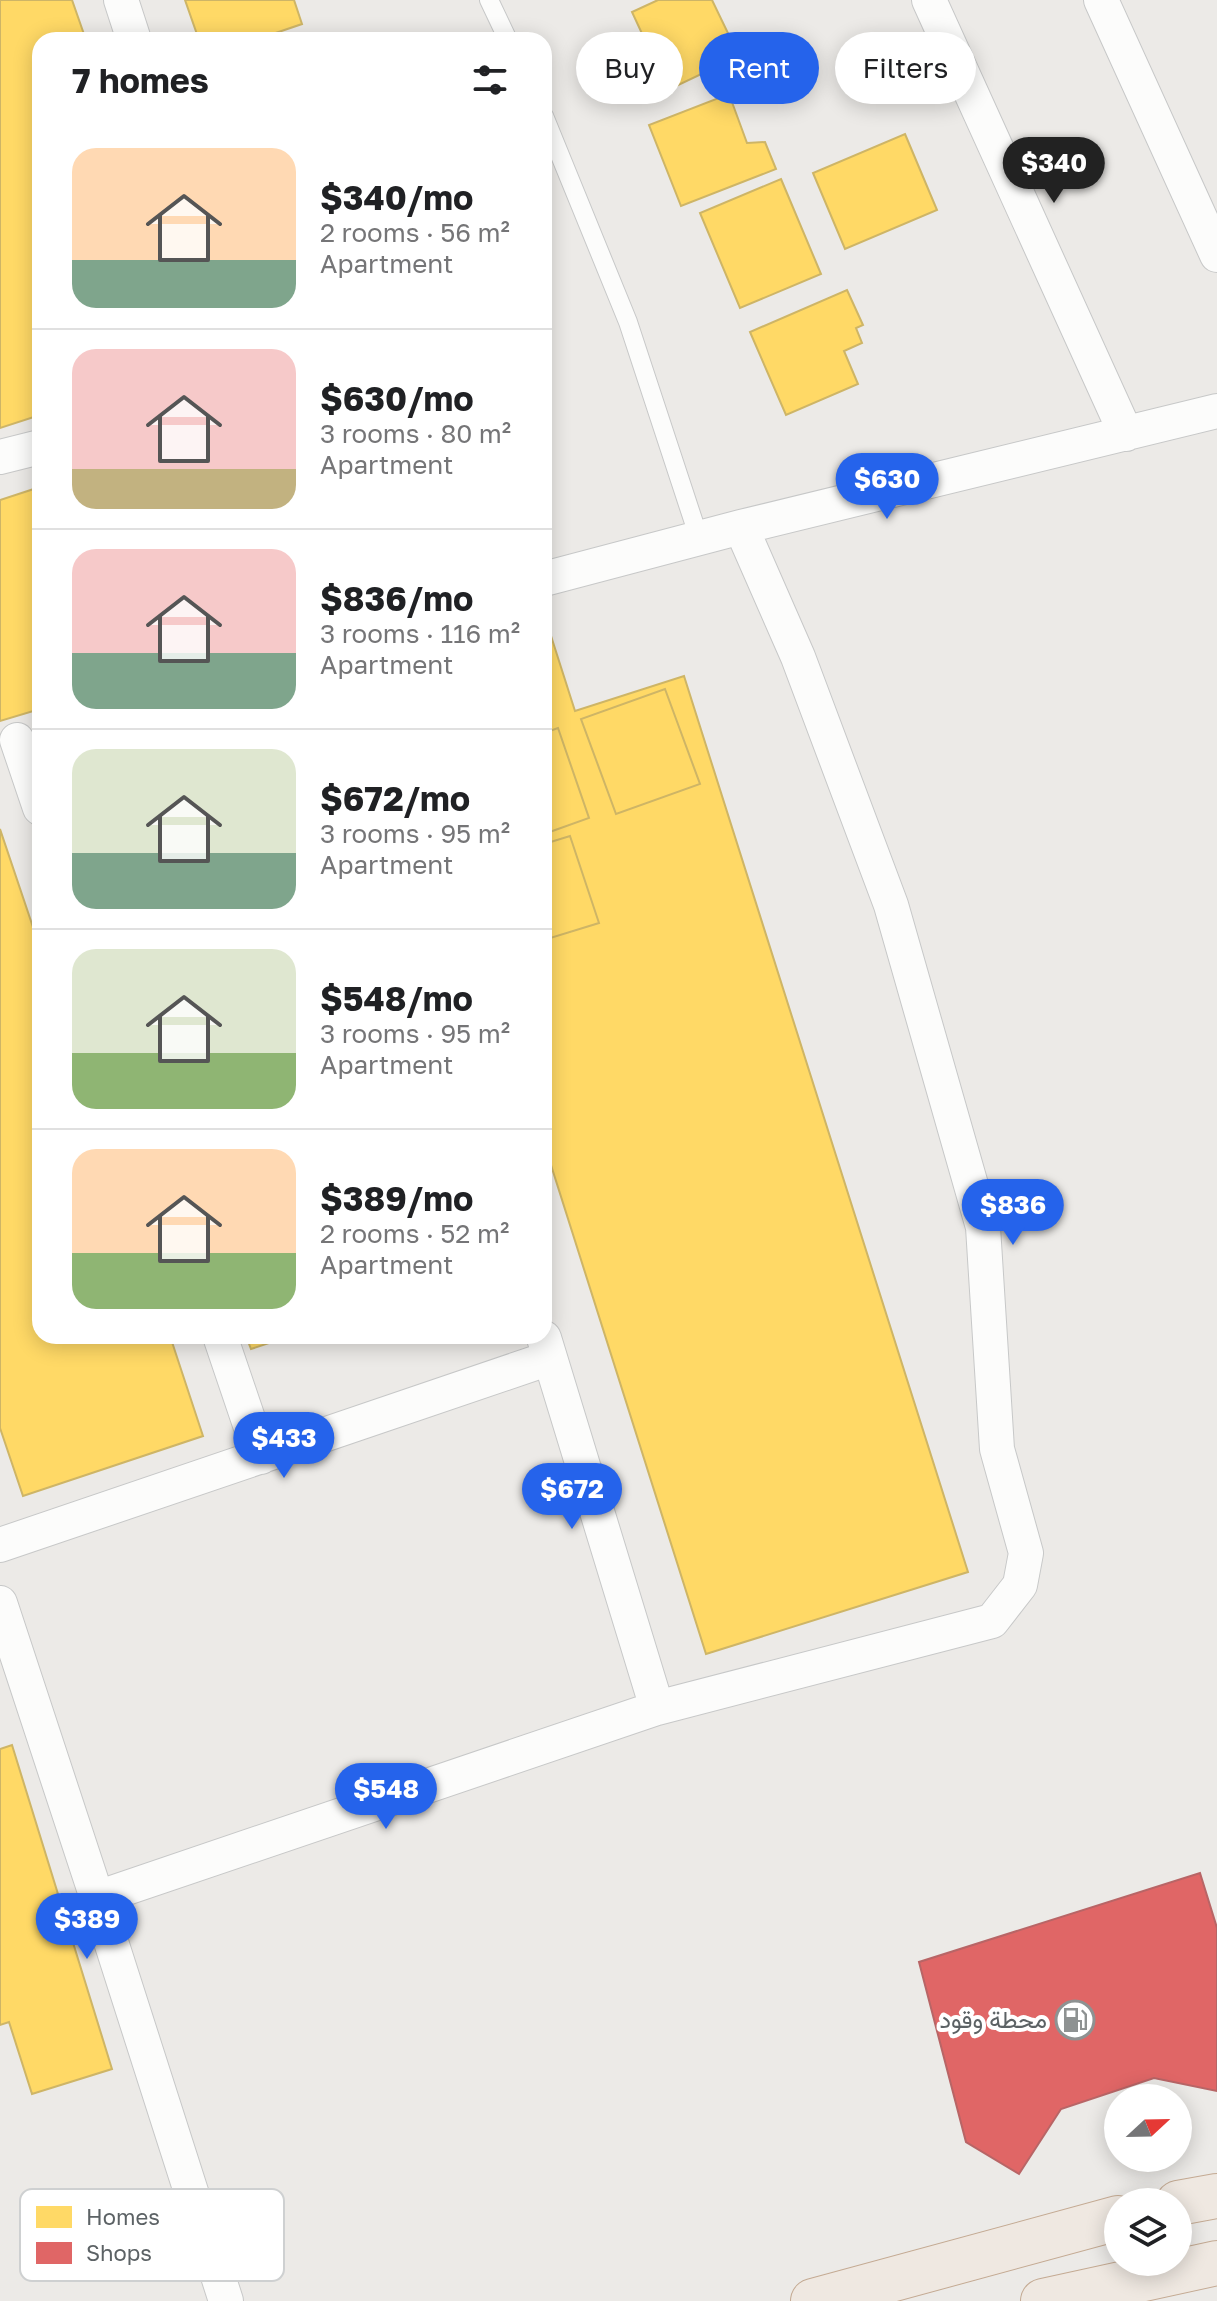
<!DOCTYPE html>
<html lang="en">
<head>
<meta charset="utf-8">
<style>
	:root { --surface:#fff; --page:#f2f2f2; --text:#202124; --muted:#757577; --line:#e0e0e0; --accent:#2563eb }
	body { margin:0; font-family:"Golos Text",Vazirmatn,sans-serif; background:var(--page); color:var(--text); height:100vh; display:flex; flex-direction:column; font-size:30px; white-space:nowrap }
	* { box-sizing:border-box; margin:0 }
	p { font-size:26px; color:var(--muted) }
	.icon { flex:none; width:44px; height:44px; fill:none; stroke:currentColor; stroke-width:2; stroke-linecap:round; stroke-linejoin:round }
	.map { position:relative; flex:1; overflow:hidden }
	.details { position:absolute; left:32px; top:32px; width:520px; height:1312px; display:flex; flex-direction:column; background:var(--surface); border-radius:24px; box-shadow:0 4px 20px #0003 }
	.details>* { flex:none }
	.hud { position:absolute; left:576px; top:32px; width:520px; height:72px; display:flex; gap:16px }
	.needle { width:52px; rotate:68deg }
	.buttons { position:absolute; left:1104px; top:2084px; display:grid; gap:16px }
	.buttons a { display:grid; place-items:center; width:88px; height:88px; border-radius:50%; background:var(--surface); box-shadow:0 4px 20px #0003; font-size:40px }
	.price { position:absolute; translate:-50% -68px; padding:0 18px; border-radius:28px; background:var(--accent); color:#fff; font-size:26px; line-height:52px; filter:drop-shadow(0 2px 4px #0008) }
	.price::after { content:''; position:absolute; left:50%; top:48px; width:24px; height:18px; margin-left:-12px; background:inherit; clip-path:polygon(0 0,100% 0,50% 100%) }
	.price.selected { background:#222; color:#fff }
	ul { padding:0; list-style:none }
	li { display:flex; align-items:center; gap:24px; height:200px; padding:0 40px }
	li+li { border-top:2px solid var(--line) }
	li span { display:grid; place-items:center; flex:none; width:224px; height:160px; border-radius:24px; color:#555 }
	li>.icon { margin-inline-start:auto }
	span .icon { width:96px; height:96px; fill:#fffc; stroke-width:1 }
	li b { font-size:34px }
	h2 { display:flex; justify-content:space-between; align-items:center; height:96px; padding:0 40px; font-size:34px }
	.tag { padding:0 28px; border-radius:36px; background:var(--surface); box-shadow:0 4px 20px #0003; font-size:28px; line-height:72px }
	.tag.selected { background:var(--accent); color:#fff }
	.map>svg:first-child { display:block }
</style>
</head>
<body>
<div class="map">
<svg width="1217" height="2301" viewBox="0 0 1217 2301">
	<rect width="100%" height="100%" fill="#eceae7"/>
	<!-- homes -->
	<path fill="#ffd966" stroke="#ceb566" stroke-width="2" d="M0 0H72L86 40H40V415L0 428Z
		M185 0H294L302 24 255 40H199Z
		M658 0H712L739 56 668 90 632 12Z
		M729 94 747 143 765 142 776 169 681 206 649 125Z
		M905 134 937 210 845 249 813 173Z
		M781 179 821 274 740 308 700 213Z
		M847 290 863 325 856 328 862 343 844 351 858 384 786 415 750 332Z
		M40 487V709L0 721V500Z
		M544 614 575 711 684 676 968 1572 706 1654 544 1143Z
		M665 689 700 784 616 814 581 719Z
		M558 728 589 818 544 834V733Z
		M0 829 40 948V1336H170L203 1436 23 1496 0 1428Z
		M570 836 599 923 544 940V844Z
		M246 1336H290L251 1349Z
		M12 1745 112 2069 32 2094 9 2022 0 2025V1749Z"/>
	<!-- shops -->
	<path fill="#e06666" stroke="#b86566" stroke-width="2" d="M1200 1873 1217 1928V2091L1154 2078 1061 2109 1019 2174 966 2142 919 1962Z"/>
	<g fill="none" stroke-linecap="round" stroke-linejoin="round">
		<defs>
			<path id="lane" d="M489 0 508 40
				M544 116 628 322 699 538"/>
			<path id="street" d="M121 0 134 40
				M929 0 1126 434
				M1101 0 1217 255
				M0 457 40 447
				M544 579 741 527 1217 411
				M17 740 40 808
				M220 1336 261 1457
				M544 1338 657 1708
				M0 1545 550 1358
				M0 1603 97 1898 226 2301
				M97 1898 657 1708 992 1621 1020 1585 1026 1553 997 1449 983 1227 891 905 798 657 741 527"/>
			<path id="highway" d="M1178 2203 1217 2196
				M813 2301 1118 2218
				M1043 2301 1217 2263"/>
		</defs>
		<!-- lane casing -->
		<use href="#lane" stroke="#c7c8c8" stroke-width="20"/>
		<!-- street casing -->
		<use href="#street" stroke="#c7c8c8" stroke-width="36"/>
		<!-- highway casing -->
		<use href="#highway" stroke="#c4aa93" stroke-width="46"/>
		<!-- lane -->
		<use href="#lane" stroke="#fcfcfb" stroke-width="18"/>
		<!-- street -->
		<use href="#street" stroke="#fcfcfb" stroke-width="34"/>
		<!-- highway -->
		<use href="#highway" stroke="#efe8e1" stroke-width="44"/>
	</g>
	<!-- icons -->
	<defs>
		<symbol id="fuel-ring" viewBox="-11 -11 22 22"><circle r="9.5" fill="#fff" stroke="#8e9292" stroke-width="1.5"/><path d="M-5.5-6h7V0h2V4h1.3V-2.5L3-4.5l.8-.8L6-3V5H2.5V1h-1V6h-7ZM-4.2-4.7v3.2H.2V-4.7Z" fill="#8e9292"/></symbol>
	</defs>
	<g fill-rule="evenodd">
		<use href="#fuel-ring" x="1053" y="1998" width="44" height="44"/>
	</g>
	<g text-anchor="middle" stroke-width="8" stroke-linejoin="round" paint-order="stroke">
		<!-- poi labels -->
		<g font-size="24" fill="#5c6265" stroke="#fff" text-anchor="end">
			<text x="1047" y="2028">محطة وقود</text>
		</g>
	</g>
	<!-- legend -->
	<rect x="20" y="2189" width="264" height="92" rx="12" fill="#fff" stroke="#ced0d1" stroke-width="2"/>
	<rect x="36" y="2206" width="36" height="22" fill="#ffd966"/>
	<rect x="36" y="2242" width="36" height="22" fill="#e06666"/>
	<g font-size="22" fill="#5c6265">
		<text x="86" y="2225">Homes</text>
		<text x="86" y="2261">Shops</text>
	</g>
</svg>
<div class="buttons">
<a><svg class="needle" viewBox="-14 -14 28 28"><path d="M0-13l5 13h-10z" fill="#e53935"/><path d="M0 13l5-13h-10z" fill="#757577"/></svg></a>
<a><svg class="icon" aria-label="layers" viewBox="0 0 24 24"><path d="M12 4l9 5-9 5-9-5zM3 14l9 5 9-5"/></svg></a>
</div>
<b class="price selected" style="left:1054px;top:205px">$340</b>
<b class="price" style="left:887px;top:521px">$630</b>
<b class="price" style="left:1013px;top:1247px">$836</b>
<b class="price" style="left:284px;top:1480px">$433</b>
<b class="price" style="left:572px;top:1531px">$672</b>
<b class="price" style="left:386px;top:1831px">$548</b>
<b class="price" style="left:87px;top:1961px">$389</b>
<div class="hud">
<a class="tag">Buy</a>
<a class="tag selected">Rent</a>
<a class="tag">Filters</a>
</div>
<section class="details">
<h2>7 homes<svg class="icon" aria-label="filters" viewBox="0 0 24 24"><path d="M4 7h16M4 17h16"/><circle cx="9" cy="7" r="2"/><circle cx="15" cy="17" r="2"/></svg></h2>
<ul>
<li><span style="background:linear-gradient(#ffd9b3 70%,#7fa58c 0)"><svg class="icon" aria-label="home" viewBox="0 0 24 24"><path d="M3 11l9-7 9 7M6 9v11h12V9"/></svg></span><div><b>$340/mo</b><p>2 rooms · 56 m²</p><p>Apartment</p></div></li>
<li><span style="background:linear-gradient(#f6c9c9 75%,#c2b280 0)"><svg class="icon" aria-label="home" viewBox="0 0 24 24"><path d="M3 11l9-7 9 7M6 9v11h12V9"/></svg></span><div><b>$630/mo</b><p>3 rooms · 80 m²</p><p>Apartment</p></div></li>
<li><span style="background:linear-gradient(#f6c9c9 65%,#7fa58c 0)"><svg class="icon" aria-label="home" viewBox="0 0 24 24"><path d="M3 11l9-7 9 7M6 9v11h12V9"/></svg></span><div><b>$836/mo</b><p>3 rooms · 116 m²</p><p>Apartment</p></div></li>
<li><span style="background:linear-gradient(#dfe7d0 65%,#7fa58c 0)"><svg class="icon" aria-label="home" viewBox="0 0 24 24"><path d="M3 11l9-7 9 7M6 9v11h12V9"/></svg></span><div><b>$672/mo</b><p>3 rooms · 95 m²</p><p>Apartment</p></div></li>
<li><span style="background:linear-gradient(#dfe7d0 65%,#8fb573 0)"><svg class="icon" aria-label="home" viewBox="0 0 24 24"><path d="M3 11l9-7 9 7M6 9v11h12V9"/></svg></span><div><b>$548/mo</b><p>3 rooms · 95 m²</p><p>Apartment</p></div></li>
<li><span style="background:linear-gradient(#ffd9b3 65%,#8fb573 0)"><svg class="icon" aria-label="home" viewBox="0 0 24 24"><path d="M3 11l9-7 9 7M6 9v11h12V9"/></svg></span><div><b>$389/mo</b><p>2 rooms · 52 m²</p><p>Apartment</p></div></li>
</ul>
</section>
</div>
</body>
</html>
